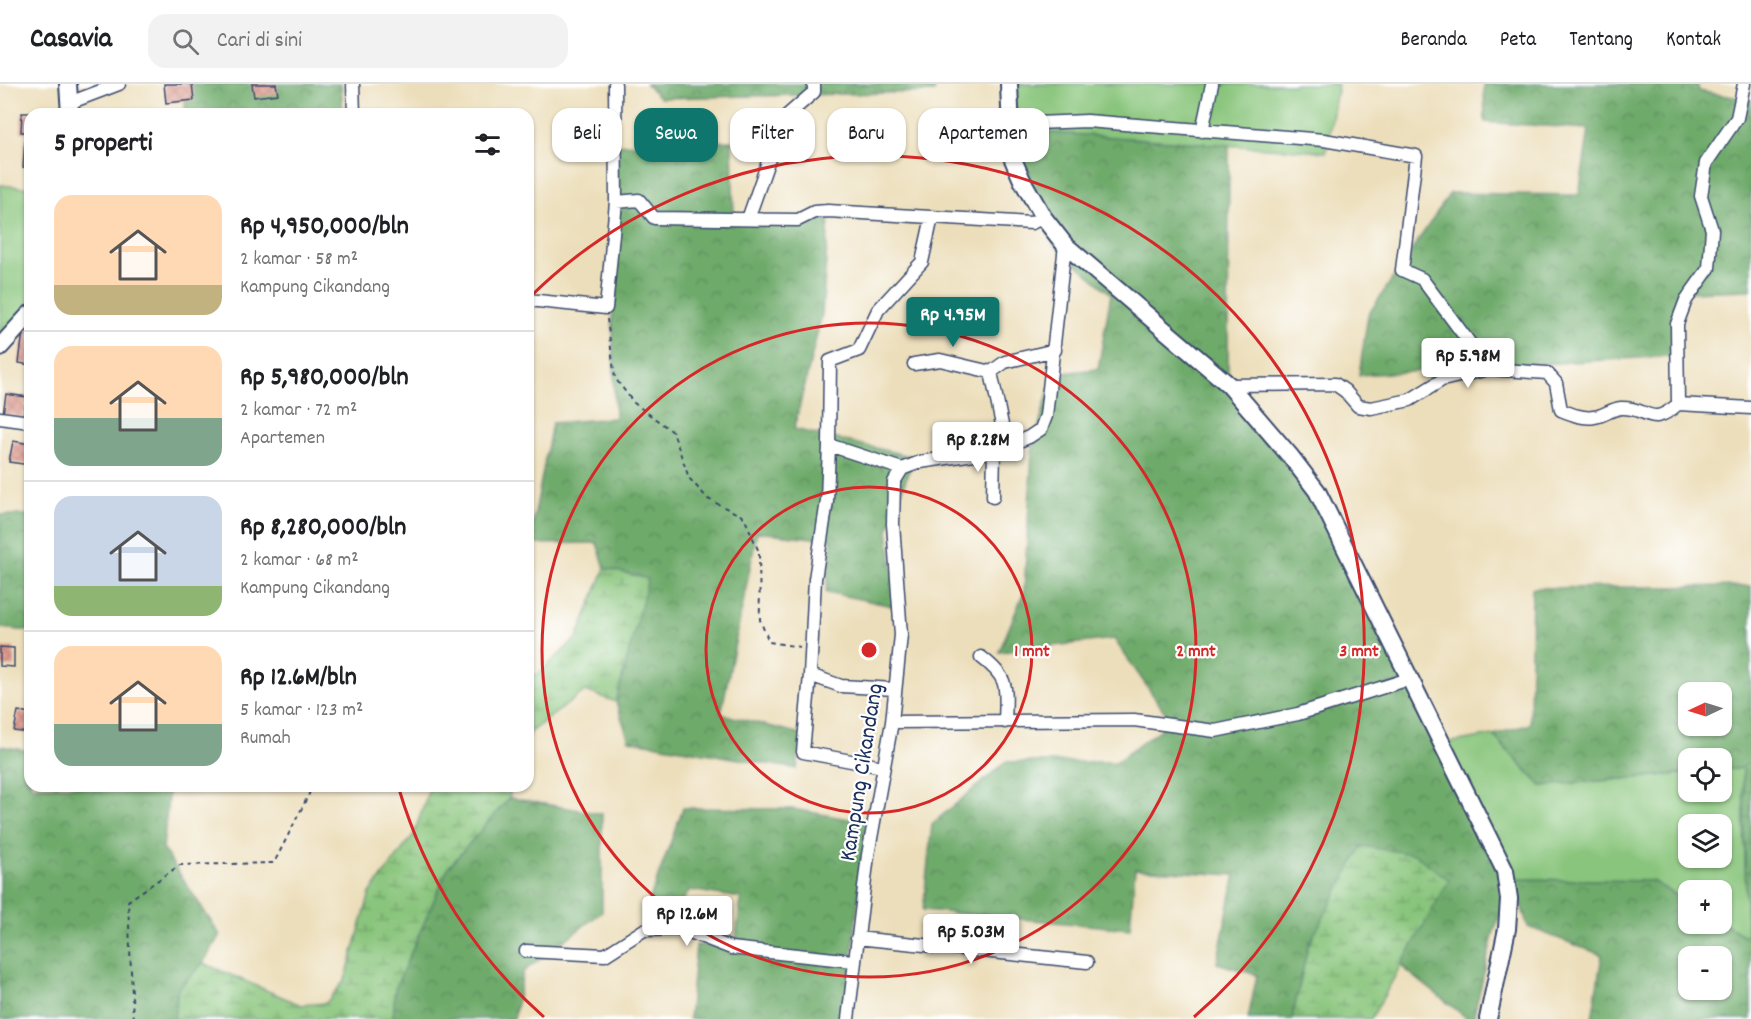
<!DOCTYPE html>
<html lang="id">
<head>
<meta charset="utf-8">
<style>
	:root { --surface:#fff; --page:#f2f2f2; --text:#202124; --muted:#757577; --line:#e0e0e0; --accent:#0f766e }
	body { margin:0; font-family:Dekko,sans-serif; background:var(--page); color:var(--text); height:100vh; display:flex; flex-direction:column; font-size:22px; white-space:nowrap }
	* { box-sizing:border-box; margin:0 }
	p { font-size:20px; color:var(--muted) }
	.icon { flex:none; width:33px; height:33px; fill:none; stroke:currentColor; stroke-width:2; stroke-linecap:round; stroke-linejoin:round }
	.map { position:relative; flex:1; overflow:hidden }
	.details { position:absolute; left:24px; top:24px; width:510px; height:684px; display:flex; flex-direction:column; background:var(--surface); border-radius:18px; box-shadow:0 2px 4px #0004 }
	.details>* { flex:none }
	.guide { position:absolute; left:552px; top:24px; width:570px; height:54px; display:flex; gap:12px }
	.needle { width:39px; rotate:266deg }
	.tools { position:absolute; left:1678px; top:598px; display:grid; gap:12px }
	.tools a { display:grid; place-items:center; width:54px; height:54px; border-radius:12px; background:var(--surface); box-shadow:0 2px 4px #0004; font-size:30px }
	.price { position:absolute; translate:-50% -51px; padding:0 14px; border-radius:6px; background:#fff; color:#222; font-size:20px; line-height:39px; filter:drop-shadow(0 2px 3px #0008) }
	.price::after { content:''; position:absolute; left:50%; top:36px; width:18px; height:14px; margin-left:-9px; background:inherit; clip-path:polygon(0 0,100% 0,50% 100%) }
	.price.selected { background:var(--accent); color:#fff }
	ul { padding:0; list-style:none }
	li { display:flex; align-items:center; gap:18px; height:150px; padding:0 30px }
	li+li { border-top:2px solid var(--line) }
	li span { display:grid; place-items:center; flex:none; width:168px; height:120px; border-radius:18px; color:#555 }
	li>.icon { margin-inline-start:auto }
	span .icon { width:72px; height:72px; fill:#fffc; stroke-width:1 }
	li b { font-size:26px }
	h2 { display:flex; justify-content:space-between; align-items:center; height:72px; padding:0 30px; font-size:26px }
	.pill { padding:0 21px; border-radius:18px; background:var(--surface); box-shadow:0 2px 4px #0004; font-size:21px; line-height:54px }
	.pill.selected { background:var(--accent); color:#fff }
	header { display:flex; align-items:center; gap:36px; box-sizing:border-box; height:84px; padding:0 30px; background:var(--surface); border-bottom:2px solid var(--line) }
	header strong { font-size:28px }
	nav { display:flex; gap:33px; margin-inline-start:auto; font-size:21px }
	.search { width:420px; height:54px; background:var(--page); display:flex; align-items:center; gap:15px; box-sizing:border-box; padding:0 21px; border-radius:18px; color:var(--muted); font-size:22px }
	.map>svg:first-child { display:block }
</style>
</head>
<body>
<header>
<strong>Casavia</strong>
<div class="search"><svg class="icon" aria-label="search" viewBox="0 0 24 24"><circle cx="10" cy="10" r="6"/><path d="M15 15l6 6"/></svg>Cari di sini</div>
<nav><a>Beranda</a><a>Peta</a><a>Tentang</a><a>Kontak</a></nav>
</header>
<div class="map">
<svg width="1751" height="935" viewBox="0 0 1751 935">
	<defs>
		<pattern id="forest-crowns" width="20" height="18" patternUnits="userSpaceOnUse" patternTransform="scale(1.5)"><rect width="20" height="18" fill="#6eaa6b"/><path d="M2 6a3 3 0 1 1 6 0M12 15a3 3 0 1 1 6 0" fill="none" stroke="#5a8b5b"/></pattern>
		<pattern id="wetland-marsh" width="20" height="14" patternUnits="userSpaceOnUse" patternTransform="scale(1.5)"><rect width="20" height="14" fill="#89c57b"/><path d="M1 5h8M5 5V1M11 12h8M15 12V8" fill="none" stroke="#6fa068"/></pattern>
		<pattern id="building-cross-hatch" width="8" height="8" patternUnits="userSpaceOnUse" patternTransform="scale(1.5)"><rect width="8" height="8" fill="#dd9487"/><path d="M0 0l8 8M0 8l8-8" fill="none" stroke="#b27972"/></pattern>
	</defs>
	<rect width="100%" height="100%" fill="#fff"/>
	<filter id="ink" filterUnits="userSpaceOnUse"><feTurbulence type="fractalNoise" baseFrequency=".0167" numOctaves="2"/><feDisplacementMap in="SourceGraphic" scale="12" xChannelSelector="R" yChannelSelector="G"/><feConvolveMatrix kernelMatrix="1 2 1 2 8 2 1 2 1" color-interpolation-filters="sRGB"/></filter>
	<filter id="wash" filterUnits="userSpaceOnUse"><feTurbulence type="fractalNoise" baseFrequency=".008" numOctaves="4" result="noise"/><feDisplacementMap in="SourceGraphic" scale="24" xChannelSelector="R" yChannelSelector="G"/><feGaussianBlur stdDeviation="1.35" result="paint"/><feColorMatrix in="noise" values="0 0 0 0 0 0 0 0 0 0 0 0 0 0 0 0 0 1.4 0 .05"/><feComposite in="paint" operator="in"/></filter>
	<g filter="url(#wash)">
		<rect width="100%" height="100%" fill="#ecdeba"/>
		<!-- green -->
		<path fill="#89c57b" stroke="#527a6c" stroke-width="1.5" fill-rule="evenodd" d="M1008 0H1338L1326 68 1009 46Z
			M0 101 30 104V232L0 261Z
			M1493 651 1541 702 1689 689V708H1722V686L1743 684 1747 854 1722 839V807H1689V819L1652 797 1514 795 1441 660ZM1689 741H1722V774H1689Z"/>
		<!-- forest -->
		<path fill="url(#forest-crowns)" stroke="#446c64" stroke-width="1.5" fill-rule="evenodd" d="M186 0H341L343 30H185Z
			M646 0H936L934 8 660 14Z
			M1484 0H1698V7L1751 16V206L1686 208 1670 272 1359 291 1368 231 1450 109 1579 111 1589 45 1485 38Z
			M1009 46 1229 61 1228 308 1322 413 1514 795 1652 797 1689 819V840L1722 839 1747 853 1743 684 1722 686V675H1689V689L1541 702 1493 651 1530 640 1532 504 1751 502V935H1592L1602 871 1528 843 1513 796 1494 847 1473 935H1468L1401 882 1448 796 1308 862 1292 935H1248L1257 891 1217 879 1235 791 1135 785 1130 845 923 826 932 740 1006 678H1116L1171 637 1114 555 999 568 1024 508 1032 368 1053 290 1098 285 1111 210 1054 161 1010 73ZM1689 609H1722V642H1689ZM1689 873H1722V906H1689Z
			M732 57 734 135H829L822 230 794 345 914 373 888 446 897 523 826 508 832 456 757 448 721 630 801 650 797 685 629 656 616 618 647 495 605 484 597 459 529 460 552 339 615 334 608 61Z
			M0 431H30V547L0 544Z
			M0 662 30 667V702H169L163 765 220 851 203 879 178 905 174 935H0Z
			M509 714 602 730V828L523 888 514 935H393L395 905 448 784Z
			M683 724 793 725 866 738 846 935H689L696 861 735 863 741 814 690 806 668 837 643 834Z"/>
		<!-- wetland -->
		<path fill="url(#wetland-marsh)" stroke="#527a6c" stroke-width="1.5" d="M605 484 648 495 616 618 585 607 529 649 528 653V590L537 591 577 554Z
			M430 702H512L509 714 448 784 395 905 393 935H174L178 905 203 879 301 921 326 919 345 896 370 809 414 750Z
			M1362 762 1414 770 1449 796 1371 935H1292L1308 862Z"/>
		<g id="blocks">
			<!-- building -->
			<path fill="url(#building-cross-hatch)" d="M164 0H192L194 16 166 19Z
				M252 0H276L278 10 254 13Z
				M22 29H30V48H21Z
				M25 58 30 59V84L23 83Z
				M24 240 30 241V281L19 279Z
				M6 310 27 313 23 334 3 330Z
				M13 357 30 360V381L9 378Z
				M0 563 14 564V583L0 582Z
				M18 627 30 629V649L14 647Z"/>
		</g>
	</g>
	<g filter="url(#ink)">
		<use href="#blocks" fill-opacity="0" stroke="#3a496c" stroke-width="1.5"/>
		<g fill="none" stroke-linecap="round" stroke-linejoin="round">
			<defs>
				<path id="street" d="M353 0 354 30
					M69 19 119 0
					M1011 40 1087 37 1324 56 1416 72 1402 186 1422 195 1489 285
					M1202 47 1212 0
					M616 118 639 116 654 134 798 136 814 128 828 127 1032 139 1043 133
					M748 135 783 35 814 8V0
					M528 216 606 224 616 118 615 0
					M914 280 940 276 991 288 1005 278 1055 266
					M991 288 1006 360
					M1229 301 1335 300 1345 307 1358 322 1371 324 1410 316 1442 296 1489 285 1547 289 1556 299 1561 326C1571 330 1583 335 1594 333 1603 332 1611 325 1621 324 1649 323 1650 345 1678 320L1751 324
					M1678 320 1677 240 1686 216 1709 184 1712 146 1701 112 1706 79 1737 34 1744 0
					M0 334 30 338
					M829 361 827 417 815 495 810 591 803 668 883 683
					M902 385 829 361 830 277 859 266 878 226 922 178 932 133
					M993 413 994 367
					M981 573C1010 595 1006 603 1005 638
					M810 591 841 602 895 605
					M892 638 1134 636 1215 647 1298 630 1409 595
					M857 854 1087 878
					M526 867 605 871 644 846 682 845 731 864 853 877
					M848 935 868 771 892 638 901 551 893 440 894 398 902 385 920 378 994 367 1029 353 1041 345 1046 332 1065 161"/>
				<path id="secondary" d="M68 0 70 30
					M1009 0 1012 73 1022 96 1043 133 1065 161 1229 301 1291 373 1317 407 1505 787 1509 815 1507 845 1488 935
					M0 263 30 230"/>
			</defs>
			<!-- street casing -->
			<use href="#street" stroke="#3a496c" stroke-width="15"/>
			<!-- secondary casing -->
			<use href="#secondary" stroke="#3a496c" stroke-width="20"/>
			<!-- path -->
			<path stroke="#3a496c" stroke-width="2" stroke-dasharray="4.5 4.5" stroke-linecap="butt" d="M607 235 615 294 634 319 673 348 689 394 708 415 744 433 759 468 760 536 769 558 800 563
				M133 935 128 817 180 781 274 779 309 710 311 702"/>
			<!-- street -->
			<use href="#street" stroke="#fff" stroke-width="12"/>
			<!-- secondary -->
			<use href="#secondary" stroke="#fff" stroke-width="16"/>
		</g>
	</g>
	<!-- distance rings -->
	<g fill="none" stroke="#d62828" stroke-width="3">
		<circle cx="869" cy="566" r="163"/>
		<circle cx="869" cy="566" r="327"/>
		<path d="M544 933A490 490 0 0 1 399 705M529 214A490 490 0 1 1 1194 933"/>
	</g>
	<g text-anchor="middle" stroke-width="4.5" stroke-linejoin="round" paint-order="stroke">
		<!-- street labels -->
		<g font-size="24" fill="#1b2f5e" stroke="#fff">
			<text transform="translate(860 688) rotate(-81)" y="8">Kampung Cikandang</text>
		</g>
	</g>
	<circle cx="869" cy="566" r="9" fill="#d62828" stroke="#fff" stroke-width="3"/>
	<g font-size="18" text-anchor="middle" font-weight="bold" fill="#d62828" stroke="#fff" stroke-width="4.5" stroke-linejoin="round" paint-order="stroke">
		<text x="1032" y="572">1 mnt</text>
		<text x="1196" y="572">2 mnt</text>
		<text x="1359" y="572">3 mnt</text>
	</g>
</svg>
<div class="tools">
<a><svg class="needle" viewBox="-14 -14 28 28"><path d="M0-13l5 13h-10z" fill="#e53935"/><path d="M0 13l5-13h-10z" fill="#757577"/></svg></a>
<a><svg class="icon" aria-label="locate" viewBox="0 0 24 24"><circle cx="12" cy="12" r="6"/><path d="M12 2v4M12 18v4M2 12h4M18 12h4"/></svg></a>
<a><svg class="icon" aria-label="layers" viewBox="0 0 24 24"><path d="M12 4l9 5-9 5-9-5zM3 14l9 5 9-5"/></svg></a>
<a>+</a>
<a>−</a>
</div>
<b class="price selected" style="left:953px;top:264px">Rp 4.95M</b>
<b class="price" style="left:1468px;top:305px">Rp 5.98M</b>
<b class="price" style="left:978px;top:389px">Rp 8.28M</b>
<b class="price" style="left:687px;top:863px">Rp 12.6M</b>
<b class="price" style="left:971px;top:881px">Rp 5.03M</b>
<div class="guide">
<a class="pill">Beli</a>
<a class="pill selected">Sewa</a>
<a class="pill">Filter</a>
<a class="pill">Baru</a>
<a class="pill">Apartemen</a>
</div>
<section class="details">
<h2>5 properti<svg class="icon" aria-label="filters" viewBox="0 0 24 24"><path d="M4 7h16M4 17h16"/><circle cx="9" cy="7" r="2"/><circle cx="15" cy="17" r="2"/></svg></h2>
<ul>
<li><span style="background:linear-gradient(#ffd9b3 75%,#c2b280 0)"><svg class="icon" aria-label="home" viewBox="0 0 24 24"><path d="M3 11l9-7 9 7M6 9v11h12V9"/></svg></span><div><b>Rp 4,950,000/bln</b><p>2 kamar · 58 m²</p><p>Kampung Cikandang</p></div></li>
<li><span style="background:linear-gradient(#ffd9b3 60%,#7fa58c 0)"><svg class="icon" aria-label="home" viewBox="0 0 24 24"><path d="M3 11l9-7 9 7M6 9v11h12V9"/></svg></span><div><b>Rp 5,980,000/bln</b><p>2 kamar · 72 m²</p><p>Apartemen</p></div></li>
<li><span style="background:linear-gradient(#c9d6e8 75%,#8fb573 0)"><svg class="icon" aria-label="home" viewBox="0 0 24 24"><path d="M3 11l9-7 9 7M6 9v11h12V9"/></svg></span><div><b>Rp 8,280,000/bln</b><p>2 kamar · 68 m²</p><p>Kampung Cikandang</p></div></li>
<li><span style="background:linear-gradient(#ffd9b3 65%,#7fa58c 0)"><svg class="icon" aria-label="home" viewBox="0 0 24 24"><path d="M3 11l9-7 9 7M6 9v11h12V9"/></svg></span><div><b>Rp 12.6M/bln</b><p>5 kamar · 123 m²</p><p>Rumah</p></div></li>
</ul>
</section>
</div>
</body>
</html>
